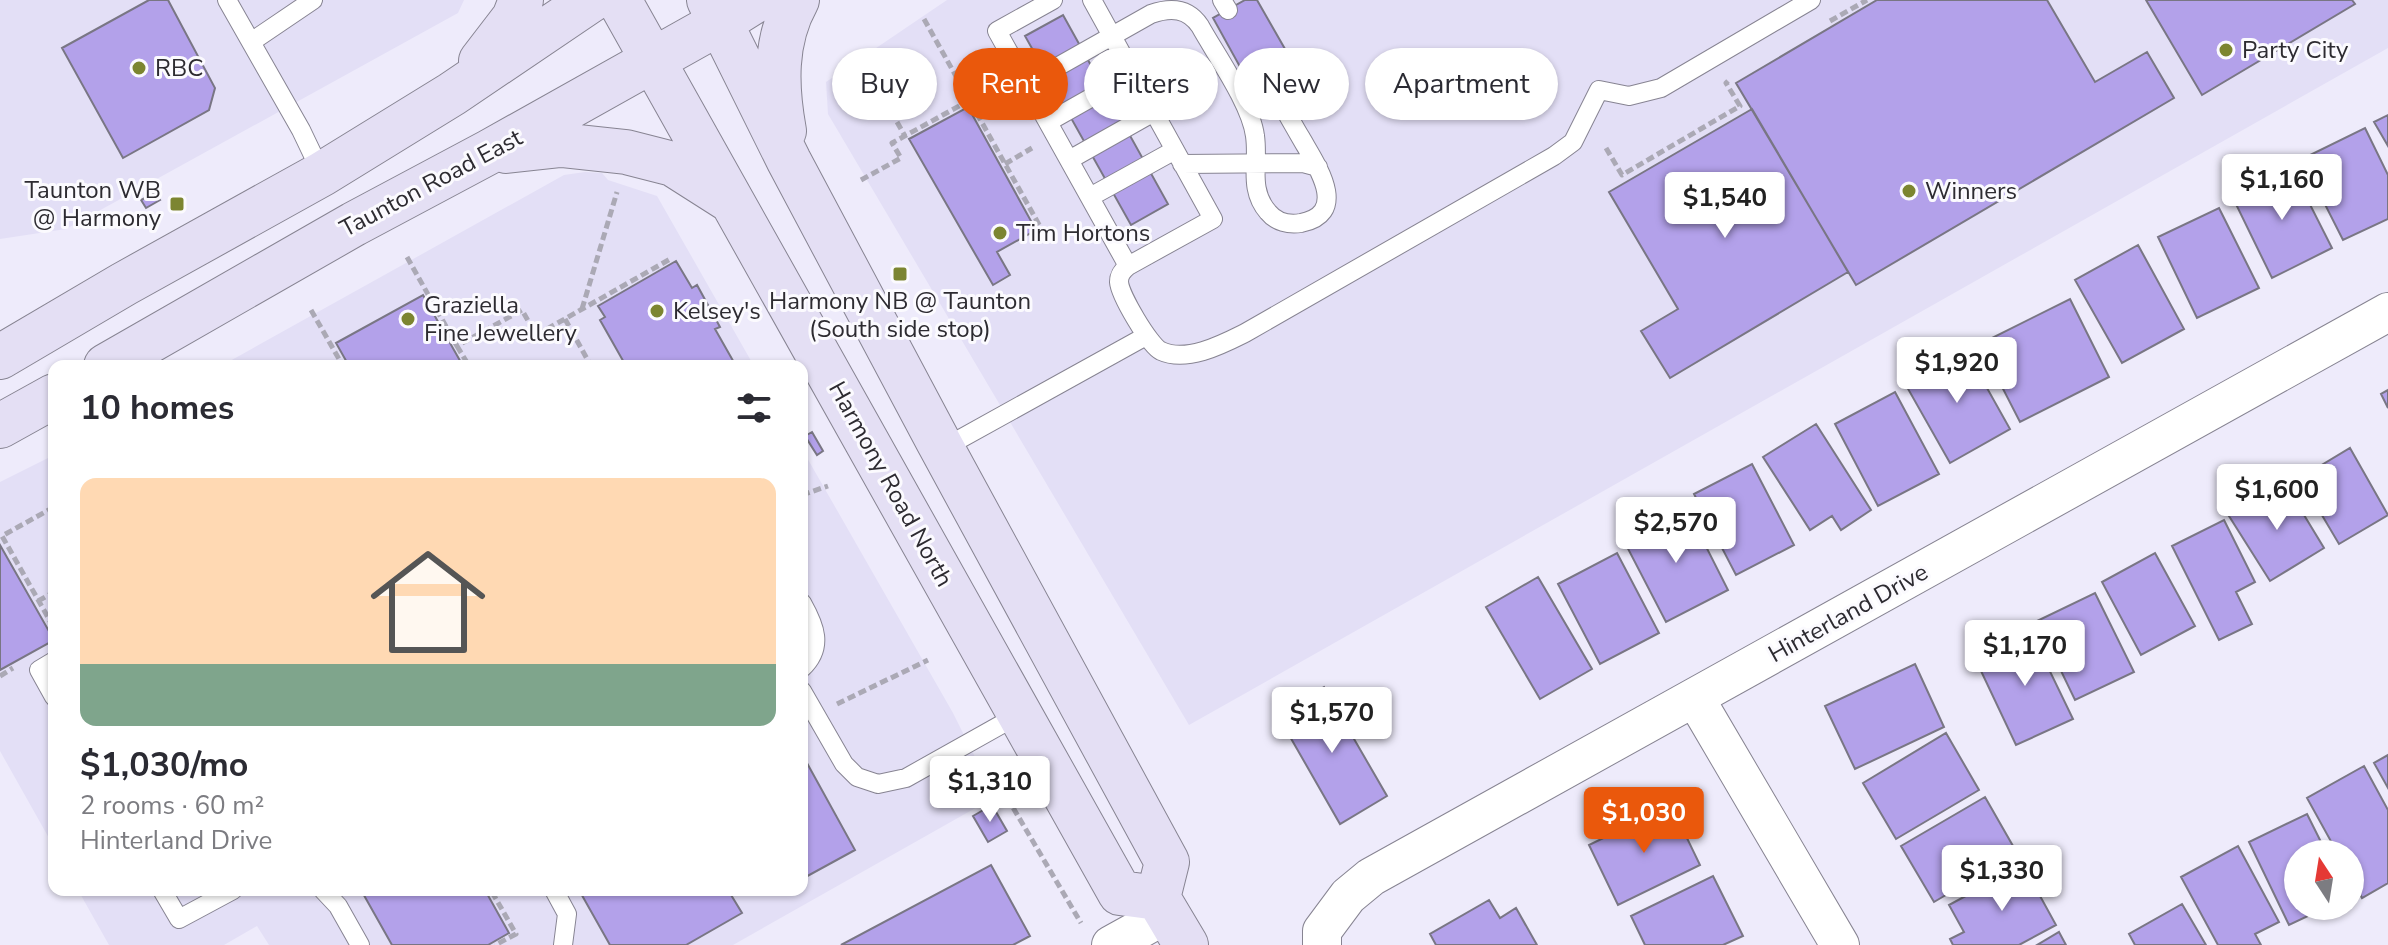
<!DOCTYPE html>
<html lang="en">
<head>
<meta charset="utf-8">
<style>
	:root { --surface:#fff; --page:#f2f2f3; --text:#2b2b33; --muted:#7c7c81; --line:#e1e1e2; --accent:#ea580c }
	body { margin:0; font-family:"Nunito Sans",sans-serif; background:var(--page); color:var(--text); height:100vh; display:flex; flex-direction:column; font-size:30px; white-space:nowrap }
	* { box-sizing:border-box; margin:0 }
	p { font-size:26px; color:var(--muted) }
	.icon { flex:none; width:44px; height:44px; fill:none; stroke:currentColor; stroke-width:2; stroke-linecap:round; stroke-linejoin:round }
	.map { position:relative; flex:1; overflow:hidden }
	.sheet { position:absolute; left:48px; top:360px; width:760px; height:536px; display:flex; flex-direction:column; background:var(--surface); border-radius:16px; box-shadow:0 2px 6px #0004 }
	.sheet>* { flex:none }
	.top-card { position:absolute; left:832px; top:48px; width:760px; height:72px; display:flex; gap:16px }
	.needle { width:52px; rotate:348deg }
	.controls { position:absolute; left:2284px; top:840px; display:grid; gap:16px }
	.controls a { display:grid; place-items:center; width:80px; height:80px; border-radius:50%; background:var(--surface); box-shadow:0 2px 6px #0004; font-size:40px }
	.price { position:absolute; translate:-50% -68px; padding:0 18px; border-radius:8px; background:#fff; color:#222; font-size:26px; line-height:52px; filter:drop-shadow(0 2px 4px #0008) }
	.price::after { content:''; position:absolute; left:50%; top:48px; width:24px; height:18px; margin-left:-12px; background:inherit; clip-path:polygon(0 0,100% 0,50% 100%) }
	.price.active { background:var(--accent); color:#fff }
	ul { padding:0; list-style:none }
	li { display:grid; align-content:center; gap:16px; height:424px; padding:0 32px }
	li+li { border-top:2px solid var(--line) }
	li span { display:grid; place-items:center; height:248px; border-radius:16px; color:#555 }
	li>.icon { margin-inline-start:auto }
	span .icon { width:144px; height:144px; fill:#fffc; stroke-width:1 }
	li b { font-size:34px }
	h2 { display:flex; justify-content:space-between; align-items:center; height:96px; padding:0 32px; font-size:34px }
	.tag { padding:0 28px; border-radius:36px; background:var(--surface); box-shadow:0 2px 6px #0004; font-size:28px; line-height:72px }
	.tag.active { background:var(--accent); color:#fff }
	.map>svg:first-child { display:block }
</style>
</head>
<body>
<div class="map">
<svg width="2388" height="945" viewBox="0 0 2388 945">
	<rect width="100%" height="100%" fill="#eeebfb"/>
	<!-- built -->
	<path fill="#e3dff6" d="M0 0H464L458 13 66 229 0 239Z
		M947 0H2388V48L1189 725 828 114 826 82Z
		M585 172 602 173 608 180 657 196 754 366H221L564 175Z
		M802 449 953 713 995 797 733 945H269L257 926 224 945H109L78 890H802Z
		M54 455V847L0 751V482Z"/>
	<!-- building -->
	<path fill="#b3a1ea" stroke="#797684" stroke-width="2" d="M149 0H168L215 88 209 110 123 158 62 48Z
		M1245 0H1257L1297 70 1255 94 1213 18Z
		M1877 0H2047L2095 82 2147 52 2174 98 1856 285 1736 83Z
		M2146 0H2352L2355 4 2202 95Z
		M1063 15 1168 204 1131 225 1025 36Z
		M968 107 1036 230 997 252 1010 275 993 285 909 139Z
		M1752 109 1848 272 1670 378 1641 331 1678 309 1609 192Z
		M2388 115V146L2374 122Z
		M2365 128 2388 175V219L2343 240 2302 159Z
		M2291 167 2332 248 2272 278 2232 196Z
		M155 193 160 200 146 208 141 200Z
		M2219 208 2259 288 2197 318 2158 237Z
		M2138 245 2184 329 2122 363 2075 280Z
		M676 261 692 288 697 285 720 327 715 329 736 366H626L600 320 605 317 598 306Z
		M423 295 463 366H349L336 343Z
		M2070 299 2109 377 2020 422 1980 344Z
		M1964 347 2010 429 1950 463 1903 380Z
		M2388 390V408L2381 394Z
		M1895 392 1939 474 1878 506 1835 424Z
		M1816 424 1871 510 1841 530 1832 516 1810 530 1763 457Z
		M812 432 823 451 817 455 805 436Z
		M2350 448 2388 515 2339 544 2300 478Z
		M1752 464 1794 545 1736 575 1694 494Z
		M2284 482 2324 548 2270 581 2229 516Z
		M1687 509 1728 590 1666 622 1624 541Z
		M2224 520 2255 582 2236 592 2252 624 2219 640 2172 546Z
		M0 545 54 640 0 670Z
		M1617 553 1659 633 1600 664 1558 584Z
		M2155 553 2195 626 2141 655 2102 582Z
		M1538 577 1592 669 1540 699 1486 607Z
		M2095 593 2134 672 2075 700 2037 621Z
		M2028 626 2073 719 2016 745 1981 671 2003 661 1994 642Z
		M1915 664 1944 727 1855 769 1825 706Z
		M1324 687 1387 796 1340 824 1277 714Z
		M1946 733 1979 790 1896 839 1863 783Z
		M802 754 855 850 802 879Z
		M2388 755V788L2374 763Z
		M2364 766 2388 810V883L2362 898 2350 876V854H2338L2307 798Z
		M1985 797 2017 853 1934 902 1901 846Z
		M992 805 1007 831 988 842 973 816Z
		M1671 805 1700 865 1618 905 1589 845Z
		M2307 814 2327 854H2298V906H2329L2289 925 2249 842Z
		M2238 846 2279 922 2255 934 2261 945H2218L2181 877Z
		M991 865 1030 936 1013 945H841Z
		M2023 865 2056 925 2019 945H1953L1950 939 1964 932 1949 905Z
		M1713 876 1743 936 1723 945H1645L1631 916Z
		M361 890H485L509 933 488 945H392Z
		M579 890H728L742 913 686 945H610Z
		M1489 900 1500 918 1516 908 1537 945H1436L1430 934Z
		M2182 904 2206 945H2135L2129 934Z
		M2059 932 2066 945H2037Z"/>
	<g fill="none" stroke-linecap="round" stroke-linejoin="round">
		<defs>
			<path id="lane" d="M227 0 301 130 322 174
				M1053 0 997 31 1128 266C1122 271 1119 275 1119 282 1120 295 1149 345 1161 351 1187 363 1223 344 1245 333L1554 156 1573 142 1599 90 1629 96 1661 88 1811 0
				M1092 0 1213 219 1128 266
				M1222 0 1228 10
				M251 42 313 0
				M1027 84 1151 14C1171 7 1188 8 1200 26 1216 55 1251 104 1255 136 1259 163 1248 189 1268 212 1276 222 1289 225 1301 223 1351 213 1315 163 1301 138 1291 121 1281 103 1271 85
				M1048 122 1133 74
				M1069 160 1154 112
				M1182 164 1303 163 1318 167
				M1090 197 1175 150
				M942 449 1146 336
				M802 603C815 626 824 647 802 668
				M54 661 39 670 54 697
				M802 691 844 764 857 777 878 784 906 778 1020 714
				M162 890 179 919 233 890
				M323 890 338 906 360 945
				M554 890 567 914 563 945"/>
			<path id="street" d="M1695 698 1840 945
				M1111 945 1167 914
				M1322 945V931L1348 896 1371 877 2388 312"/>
			<path id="secondary" d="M619 0 1120 893 1158 898
				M709 0 789 161 938 441 1167 862 1158 898 1186 945
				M481 61 514 18 521 0
				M784 131C776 87 774 41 797 0
				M506 151 561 145 626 152 673 164 728 199
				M0 357 124 284 322 174 452 94 591 0
				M106 366 354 224 489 152 721 22 756 0
				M0 426 54 396"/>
		</defs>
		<!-- lane casing -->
		<use href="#lane" stroke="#878492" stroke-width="20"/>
		<!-- street casing -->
		<use href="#street" stroke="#878492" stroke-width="40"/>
		<!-- secondary casing -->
		<use href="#secondary" stroke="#878492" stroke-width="46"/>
		<!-- path -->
		<path stroke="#aba9b5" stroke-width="5" stroke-dasharray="8 4" stroke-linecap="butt" d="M924 19 1042 230
			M1830 21 1867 0
			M897 122 905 136
			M1606 148 1622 175 1740 106 1726 83 1728 81
			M1005 164 1032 148
			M861 180 901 158 892 143 970 100
			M407 257 457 346 522 310 535 333H540L672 258
			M582 309 617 192
			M311 310 343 366
			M565 319 591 366
			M457 346 469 366
			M802 495 828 486
			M54 507 2 536 54 628
			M38 601 54 592
			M0 676 13 668
			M837 704 928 660
			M995 777 1081 923
			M492 892 516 934 495 945"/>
		<!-- lane -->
		<use href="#lane" stroke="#fff" stroke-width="18"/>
		<!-- street -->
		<use href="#street" stroke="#fff" stroke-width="38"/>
		<!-- secondary -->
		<use href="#secondary" stroke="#e4dff4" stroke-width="44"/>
	</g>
	<!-- markers -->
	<g fill="#7c8531" stroke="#fbfafe" stroke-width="3">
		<circle cx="2226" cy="50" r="8"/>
		<circle cx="139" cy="68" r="8"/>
		<circle cx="1909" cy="191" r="8"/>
		<rect x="169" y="196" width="16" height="16" rx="4"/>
		<circle cx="1000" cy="233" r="8"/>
		<rect x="892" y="266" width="16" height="16" rx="4"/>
		<circle cx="657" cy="311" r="8"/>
		<circle cx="408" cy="319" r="8"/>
	</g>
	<g text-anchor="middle" stroke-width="6" stroke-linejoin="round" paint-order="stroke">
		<!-- poi labels -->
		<g font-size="24" fill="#2d2b31" stroke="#fbfafe" text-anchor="start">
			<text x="2242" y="58">Party City</text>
			<text x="155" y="76">RBC</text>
			<text x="161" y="198" text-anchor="end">Taunton WB<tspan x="161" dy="28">@ Harmony</tspan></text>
			<text x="1925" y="199">Winners</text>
			<text x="1016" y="241">Tim Hortons</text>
			<text x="900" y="309" text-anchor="middle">Harmony NB @ Taunton<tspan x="900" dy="28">(South side stop)</tspan></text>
			<text x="424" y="313">Graziella<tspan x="424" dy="28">Fine Jewellery</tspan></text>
			<text x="673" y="319">Kelsey's</text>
		</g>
		<!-- street labels -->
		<g font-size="24" fill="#2d2b31" stroke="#fbfafe">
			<text transform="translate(431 183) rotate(-28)" y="8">Taunton Road East</text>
			<text transform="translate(891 484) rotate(61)" y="8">Harmony Road North</text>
			<text transform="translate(1848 613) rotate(-29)" y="8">Hinterland Drive</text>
		</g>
	</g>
</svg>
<div class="controls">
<a><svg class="needle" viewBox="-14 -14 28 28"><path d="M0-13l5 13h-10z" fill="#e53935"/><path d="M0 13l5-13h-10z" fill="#7c7c81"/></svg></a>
</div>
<b class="price" style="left:2282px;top:222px">$1,160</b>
<b class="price" style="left:1725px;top:240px">$1,540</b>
<b class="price" style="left:1957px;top:405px">$1,920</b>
<b class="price" style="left:2277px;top:532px">$1,600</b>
<b class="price" style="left:1676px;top:565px">$2,570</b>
<b class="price" style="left:2025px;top:688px">$1,170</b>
<b class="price" style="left:1332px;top:755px">$1,570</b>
<b class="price" style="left:990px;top:824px">$1,310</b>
<b class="price active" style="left:1644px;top:855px">$1,030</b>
<b class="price" style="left:2002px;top:913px">$1,330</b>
<div class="top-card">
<a class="tag">Buy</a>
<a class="tag active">Rent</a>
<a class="tag">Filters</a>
<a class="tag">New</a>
<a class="tag">Apartment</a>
</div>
<section class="sheet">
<h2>10 homes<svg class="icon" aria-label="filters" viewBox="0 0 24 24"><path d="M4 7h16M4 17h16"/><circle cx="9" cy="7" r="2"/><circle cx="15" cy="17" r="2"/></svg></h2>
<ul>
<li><span style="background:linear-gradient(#ffd9b3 75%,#7fa58c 0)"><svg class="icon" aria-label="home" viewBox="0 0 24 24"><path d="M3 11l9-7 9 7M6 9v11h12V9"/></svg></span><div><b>$1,030/mo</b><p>2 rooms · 60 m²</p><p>Hinterland Drive</p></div></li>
</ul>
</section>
</div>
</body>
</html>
